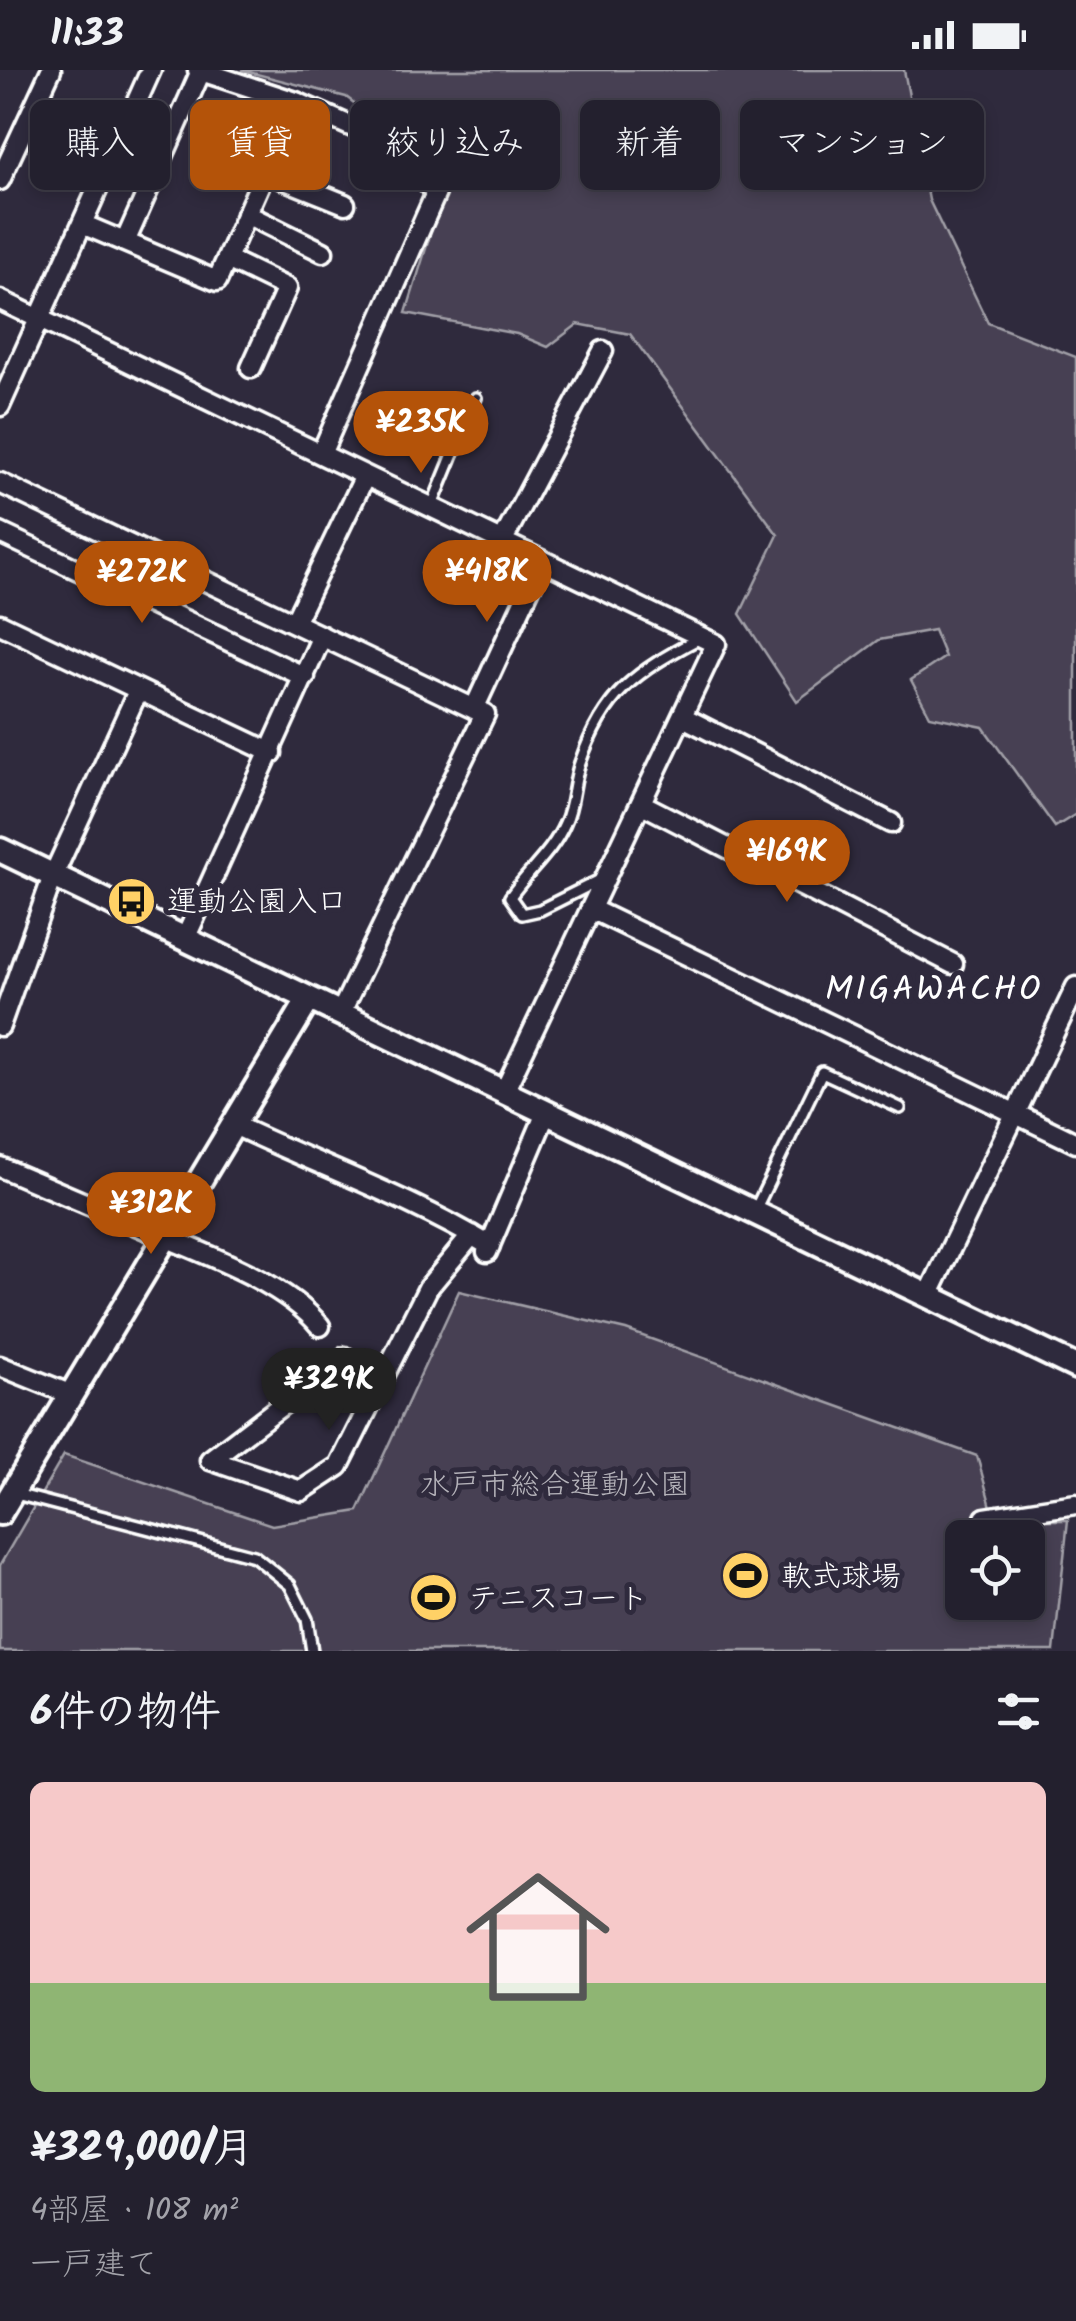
<!DOCTYPE html>
<html lang="ja">
<head>
<meta charset="utf-8">
<style>
	:root { --surface:#23202e; --page:#2f2d3a; --text:#f1f3f6; --muted:#a3a3aa; --line:#403e4a; --accent:#b45309 }
	body { margin:0; font-family:Kalam,"Klee One",sans-serif; background:var(--page); color:var(--text); height:100vh; display:flex; flex-direction:column; font-size:38px; white-space:nowrap }
	* { box-sizing:border-box; margin:0 }
	p { font-size:32px; color:var(--muted) }
	.icon { flex:none; width:55px; height:55px; fill:none; stroke:currentColor; stroke-width:2; stroke-linecap:round; stroke-linejoin:round }
	.map { position:relative; height:1581px; overflow:hidden }
	.panel { display:flex; flex-direction:column; background:var(--surface); flex:1 }
	.panel>* { flex:none }
	.guide { position:absolute; left:30px; top:30px; width:1018px; height:90px; display:flex; gap:20px }
	.fabs { position:absolute; left:945px; top:1450px; display:grid; gap:20px }
	.fabs a { display:grid; place-items:center; width:100px; height:100px; border-radius:15px; background:var(--surface); box-shadow:0 5px 15px #0003,0 0 0 2px var(--line); font-size:50px }
	.price { position:absolute; translate:-50% -85px; padding:0 22px; border-radius:35px; background:var(--accent); color:#fff; font-size:32px; line-height:65px; filter:drop-shadow(0 2px 5px #0008) }
	.price::after { content:''; position:absolute; left:50%; top:60px; width:30px; height:22px; margin-left:-15px; background:inherit; clip-path:polygon(0 0,100% 0,50% 100%) }
	.price.on { background:#222; color:#fff }
	ul { padding:0; list-style:none }
	li { display:grid; align-content:center; gap:20px; height:530px; padding:0 30px }
	li+li { border-top:2px solid var(--line) }
	li span { display:grid; place-items:center; height:310px; border-radius:15px; color:#555 }
	li>.icon { margin-inline-start:auto }
	span .icon { width:180px; height:180px; fill:#fffc; stroke-width:1 }
	li b { font-size:42px }
	h2 { display:flex; justify-content:space-between; align-items:center; height:120px; padding:0 30px; font-size:42px }
	.tag { padding:0 35px; border-radius:15px; background:var(--surface); box-shadow:0 5px 15px #0003,0 0 0 2px var(--line); font-size:35px; line-height:90px }
	.tag.on { background:var(--accent); color:#fff }
	.status { display:flex; justify-content:space-between; align-items:center; height:70px; padding:0 50px; background:var(--surface); direction:ltr }
	.status svg { height:28px; fill:currentColor }
	.map>svg:first-child { display:block }
</style>
</head>
<body>
<div class="status"><b>11:33</b><svg viewBox="0 0 49 12"><path d="M0 12V9h3v3zM5 12V6h3v6zM10 12V3h3v9zM15 12V0h3v12zM26 1h20v11H26zM47 4h2v5h-2z"/></svg></div>
<div class="map">
<svg width="1076" height="1581" viewBox="0 0 1076 1581">
	<rect width="100%" height="100%" fill="#2f2a3d"/>
	<filter id="ink" filterUnits="userSpaceOnUse"><feTurbulence type="fractalNoise" baseFrequency=".01" numOctaves="2"/><feDisplacementMap in="SourceGraphic" scale="20" xChannelSelector="R" yChannelSelector="G"/><feConvolveMatrix kernelMatrix="1 2 1 2 8 2 1 2 1" color-interpolation-filters="sRGB"/></filter>
	<g filter="url(#ink)">
		<!-- green -->
		<path fill="#464152" stroke="#a2a0a8" stroke-width="2.5" fill-rule="evenodd" d="M241 0H904L929 130 988 253 1076 287V744L1055 757 983 657 930 646 911 610 945 587 934 560 879 570 797 631 740 544 778 465 630 264 578 254 548 277 517 264 406 243 449 104 346 27Z
			M459 1221 626 1260 977 1386 996 1455 1013 1450H1068L1054 1581H0V1495L64 1385 272 1455 358 1441ZM962 1468H1028V1532H962Z"/>
		<g fill="none" stroke-linecap="round" stroke-linejoin="round">
			<defs>
				<path id="service" d="M431 438 476 328
					M600 810 540 840 522 844 510 827C528 801 552 783 565 753 574 735 573 712 580 693 604 623 636 602 698 569
					M755 1140 822 1002 900 1038
					M12 1423 254 1486 290 1515 307 1549 312 1581"/>
				<path id="minor" d="M198 0 296 32 389 73 436 123 321 384
					M265 102 345 134
					M0 110 51 0
					M246 144 323 182
					M82 154 217 211 296 32
					M125 172 201 1
					M227 189 287 218 251 298
					M0 230 716 574 504 1022
					M0 336 151 0
					M0 413 485 644 340 944
					M0 463 305 607
					M502 472 603 281
					M294 553 365 406
					M0 554 272 683
					M474 639 542 492
					M683 647 891 753
					M642 734 953 894
					M591 839 1076 1073
					M185 869 322 566
					M0 956 53 806 138 621
					M234 1055C320 1096 409 1127 490 1176
					M0 1097C52 1119 104 1141 155 1163 207 1185 284 1212 320 1256
					M487 1182 546 1043
					M928 1226 1076 917
					M0 1296 72 1325
					M376 1321 345 1287 210 1390 301 1421 339 1396 428 1218 472 1165
					M985 1448 1076 1434"/>
				<path id="tertiary" d="M0 780 1076 1297
					M0 1443 309 929"/>
			</defs>
			<!-- service casing -->
			<use href="#service" stroke="#fff" stroke-width="16"/>
			<!-- minor casing -->
			<use href="#minor" stroke="#fff" stroke-width="25"/>
			<!-- tertiary casing -->
			<use href="#tertiary" stroke="#fff" stroke-width="30"/>
			<!-- service -->
			<use href="#service" stroke="#2f2a3d" stroke-width="9"/>
			<!-- minor -->
			<use href="#minor" stroke="#2f2a3d" stroke-width="18"/>
			<!-- tertiary -->
			<use href="#tertiary" stroke="#2f2a3d" stroke-width="22"/>
		</g>
	</g>
	<!-- icons -->
	<defs>
		<symbol id="bus-disc" viewBox="-11 -11 22 22"><circle r="9.5" fill="#ffd166" stroke="#2f2a3d"/><path d="M-5-6H5V4H4V6H2V4H-2V6H-4V4H-5ZM-3.5-4V0h7V-4ZM-3.5 1.2v1.5H-2V1.2ZM2 1.2v1.5H3.5V1.2Z" fill="#111"/></symbol>
		<symbol id="stadium-disc" viewBox="-11 -11 22 22"><circle r="9.5" fill="#ffd166" stroke="#2f2a3d"/><path d="M0-5a6.5 5 0 1 0 0 10a6.5 5 0 1 0 0-10ZM-3.5-1.8h7v3.6h-7Z" fill="#111"/></symbol>
	</defs>
	<g fill-rule="evenodd">
		<use href="#bus-disc" x="104" y="804" width="55" height="55"/>
		<use href="#stadium-disc" x="718" y="1478" width="55" height="55"/>
		<use href="#stadium-disc" x="406" y="1500" width="55" height="55"/>
	</g>
	<g text-anchor="middle" stroke-width="10" stroke-linejoin="round" paint-order="stroke">
		<!-- poi labels -->
		<g font-size="30" fill="#fff" stroke="#2f2a3d" text-anchor="start">
			<text x="167" y="841">運動公園入口</text>
			<text x="781" y="1516">軟式球場</text>
			<text x="468" y="1538">テニスコート</text>
		</g>
		<!-- park labels -->
		<g font-size="30" fill="#b5b3ba" stroke="#2f2a3d">
			<text x="555" y="1424">水戸市総合運動公園</text>
		</g>
		<!-- quarter labels -->
		<g font-size="35" letter-spacing="2.5" fill="#fff" stroke="#2f2a3d">
			<text x="934" y="930">MIGAWACHO</text>
		</g>
	</g>
</svg>
<div class="fabs">
<a><svg class="icon" aria-label="locate" viewBox="0 0 24 24"><circle cx="12" cy="12" r="6"/><path d="M12 2v4M12 18v4M2 12h4M18 12h4"/></svg></a>
</div>
<b class="price" style="left:421px;top:406px">¥235K</b>
<b class="price" style="left:487px;top:555px">¥418K</b>
<b class="price" style="left:142px;top:556px">¥272K</b>
<b class="price" style="left:787px;top:835px">¥169K</b>
<b class="price" style="left:151px;top:1187px">¥312K</b>
<b class="price on" style="left:329px;top:1363px">¥329K</b>
<div class="guide">
<a class="tag">購入</a>
<a class="tag on">賃貸</a>
<a class="tag">絞り込み</a>
<a class="tag">新着</a>
<a class="tag">マンション</a>
</div>
</div>
<section class="panel">
<h2>6件の物件<svg class="icon" aria-label="filters" viewBox="0 0 24 24"><path d="M4 7h16M4 17h16"/><circle cx="9" cy="7" r="2"/><circle cx="15" cy="17" r="2"/></svg></h2>
<ul>
<li><span style="background:linear-gradient(#f6c9c9 65%,#8fb573 0)"><svg class="icon" aria-label="home" viewBox="0 0 24 24"><path d="M3 11l9-7 9 7M6 9v11h12V9"/></svg></span><div><b>¥329,000/月</b><p>4部屋 · 108 m²</p><p>一戸建て</p></div></li>
</ul>
</section>
</body>
</html>
